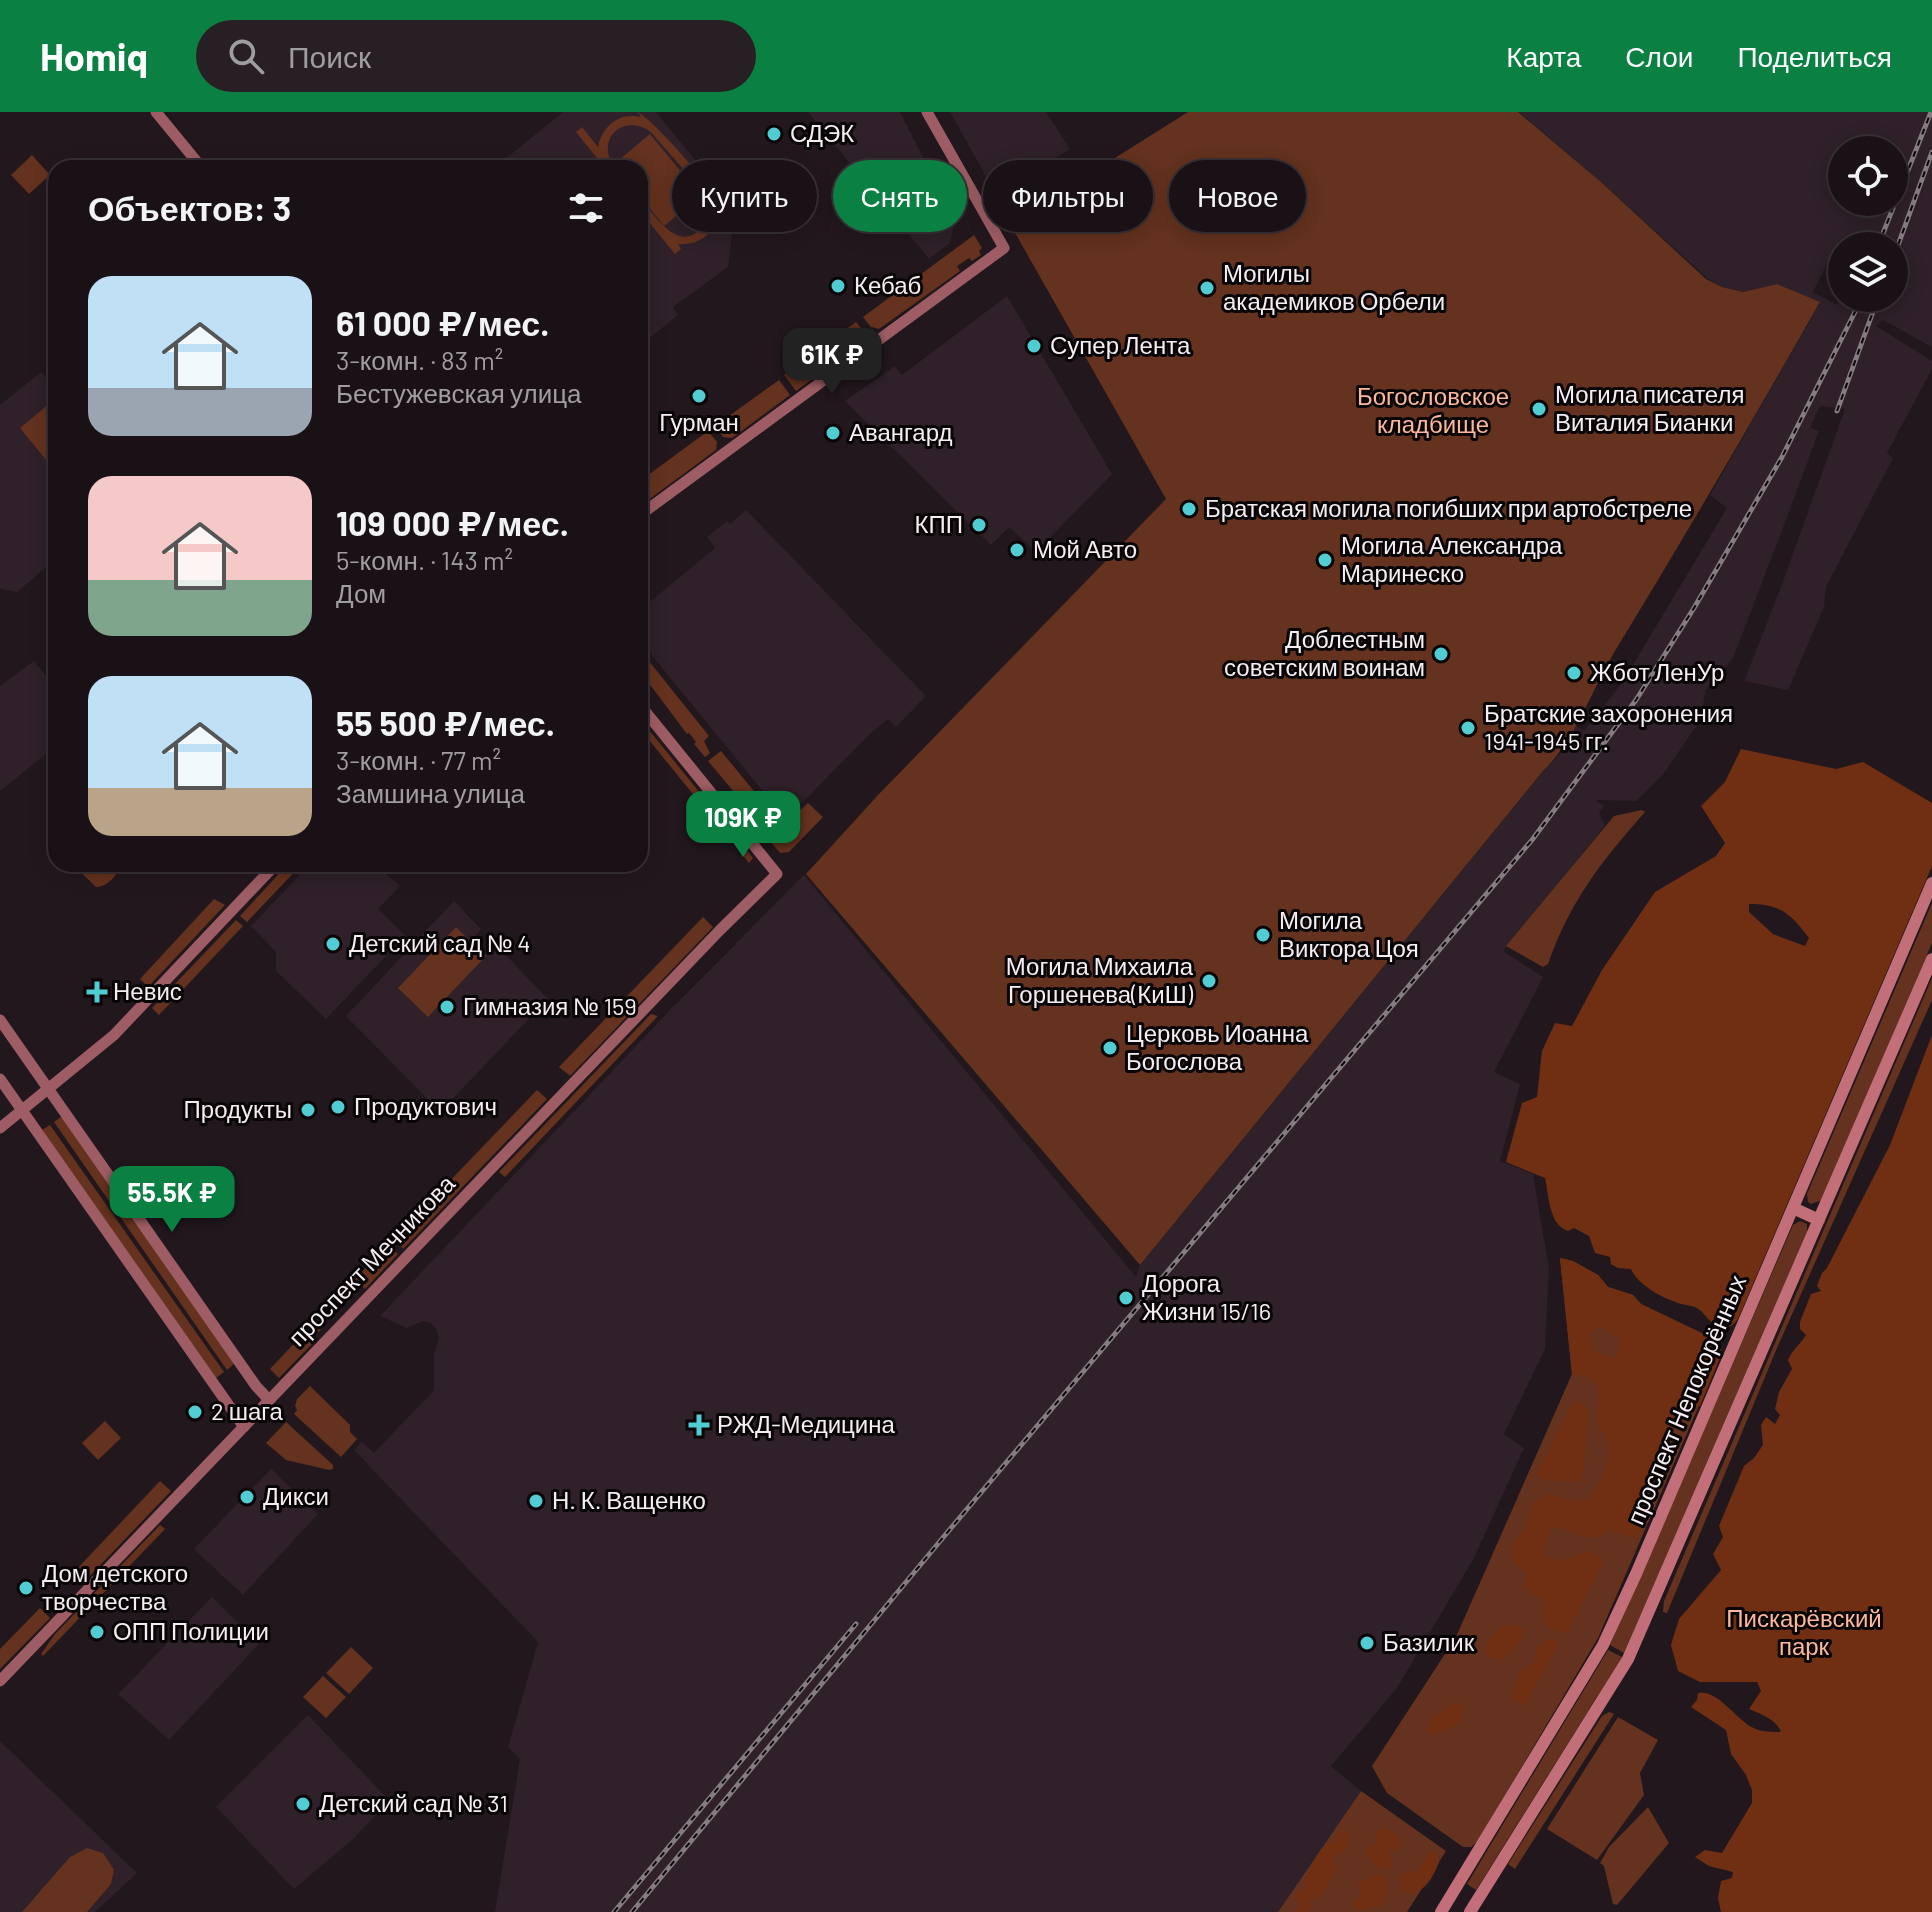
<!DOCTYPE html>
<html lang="ru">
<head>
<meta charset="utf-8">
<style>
	:root { --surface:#1a1116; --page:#271f23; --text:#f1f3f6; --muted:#9f9da1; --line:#383135; --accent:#0b8043 }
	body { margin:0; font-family:Barlow,sans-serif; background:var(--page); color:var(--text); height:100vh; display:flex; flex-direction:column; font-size:30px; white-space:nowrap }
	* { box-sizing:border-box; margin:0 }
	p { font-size:26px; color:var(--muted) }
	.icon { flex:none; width:44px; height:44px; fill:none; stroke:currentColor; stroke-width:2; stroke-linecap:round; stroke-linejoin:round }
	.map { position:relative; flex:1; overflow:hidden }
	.side { position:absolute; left:48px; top:48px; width:600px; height:712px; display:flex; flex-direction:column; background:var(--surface); border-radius:24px; box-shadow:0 4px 20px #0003,0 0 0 2px var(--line) }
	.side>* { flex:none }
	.top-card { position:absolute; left:672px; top:48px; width:760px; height:72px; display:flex; gap:16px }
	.tools { position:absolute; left:1828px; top:24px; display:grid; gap:16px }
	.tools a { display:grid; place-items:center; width:80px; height:80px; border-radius:50%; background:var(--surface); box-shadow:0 4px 20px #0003,0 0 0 2px var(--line); font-size:40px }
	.price { position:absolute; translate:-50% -68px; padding:0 18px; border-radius:16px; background:var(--accent); color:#fff; font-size:26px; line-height:52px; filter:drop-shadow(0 2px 4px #0008) }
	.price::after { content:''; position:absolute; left:50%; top:48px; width:24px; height:18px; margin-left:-12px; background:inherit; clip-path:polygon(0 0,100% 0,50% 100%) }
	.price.on { background:#222; color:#fff }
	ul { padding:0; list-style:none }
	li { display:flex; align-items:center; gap:24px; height:200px; padding:0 40px }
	li span { display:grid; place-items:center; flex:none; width:224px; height:160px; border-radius:24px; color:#555 }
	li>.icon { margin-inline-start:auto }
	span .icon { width:96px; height:96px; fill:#fffc; stroke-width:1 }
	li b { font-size:34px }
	h2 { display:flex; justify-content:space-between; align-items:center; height:96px; padding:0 40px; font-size:34px }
	.chip { padding:0 28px; border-radius:36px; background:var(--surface); box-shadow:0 4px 20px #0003,0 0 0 2px var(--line); font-size:28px; line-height:72px }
	.chip.on { background:var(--accent); color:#fff }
	header { display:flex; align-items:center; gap:48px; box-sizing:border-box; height:112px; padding:0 40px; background:var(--accent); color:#fff }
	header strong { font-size:38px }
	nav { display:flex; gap:44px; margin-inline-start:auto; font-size:28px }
	.search { width:560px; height:72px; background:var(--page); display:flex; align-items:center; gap:20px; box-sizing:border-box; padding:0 28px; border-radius:44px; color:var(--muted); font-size:30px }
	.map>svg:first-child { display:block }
</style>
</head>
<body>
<header>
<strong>Homiq</strong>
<div class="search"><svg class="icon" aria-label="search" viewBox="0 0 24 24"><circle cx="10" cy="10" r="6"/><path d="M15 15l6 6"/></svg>Поиск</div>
<nav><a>Карта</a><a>Слои</a><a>Поделиться</a></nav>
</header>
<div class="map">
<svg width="1932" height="1800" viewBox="0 0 1932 1800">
	<rect width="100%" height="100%" fill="#22171d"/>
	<!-- built -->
	<path fill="#2f2029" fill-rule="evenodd" d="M563 0H656L735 97 728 155 673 195 678 203 640 234V56H494Z
		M808 0H900L955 108 950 131 929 147Z
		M950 0H1046L1070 37 997 84Z
		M1519 0H1932V235L1883 208 1876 214 1932 249V257L1887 341 1893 346 1826 475 1824 495 1788 578 1744 569 1781 475 1845 297 1820 294 1810 316 1819 319 1786 408 1733 546 1706 577 1700 609 1664 661 1636 689 1596 688 1604 694 1599 701 1605 714 1503 839 1543 865 1494 960 1520 972 1500 1049 1533 1062 1549 1157 1545 1237 1504 1322 1524 1336 1474 1446 1397 1576 1331 1654 1361 1679 1278 1800H495L520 1647 508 1635 538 1530 354 1338 362 1330 374 1341 434 1278V1241L439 1227 437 1219 431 1211 423 1209 407 1216 380 1204 669 899 804 763 1136 1165 1140 1153 1543 659 1562 640 1575 613 1584 619 1622 571 1727 396 1710 383 1820 191 1777 172 1743 180 1722 175 1707 166 1601 70ZM1842 38H1894V90H1842ZM1842 134H1894V186H1842V181L1837 193 1813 180 1835 135 1842 138Z
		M1007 184 1112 362 1036 440 1009 415 991 433 845 289 895 254 902 263Z
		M41 260 56 278V447L17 480 0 477V293Z
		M746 398 926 584 896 615 888 607 870 622 805 688 784 705 640 529V486L646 493 715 436 707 425 727 409 730 412Z
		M34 549 56 576V634L0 679V574Z
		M310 752H375L400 774 378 797 405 824 326 907 276 859V840L251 814Z
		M454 789 481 817 472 829 485 842 495 832 548 887 440 1000 346 904Z
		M271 1357 318 1402 243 1483 194 1437Z
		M212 1485 259 1532 169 1628 118 1582Z
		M308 1603 390 1689 353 1727 294 1777 216 1695Z
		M0 1629 137 1761 95 1800H0Z"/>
	<!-- green -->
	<path fill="#64321e" d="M638 0C655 10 714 75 717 94 718 105 714 116 707 123 699 130 689 133 678 132L681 137 675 142 640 99V86C654 103 680 144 703 114 708 107 709 98 706 89 701 74 663 35 651 20 623 0 594 28 615 56H605L576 20 582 15 598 35C602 14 619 0 641 5Z
		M1188 0H1518L1601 70 1706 167 1722 175 1743 180 1777 172 1820 190C1753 308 1685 424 1615 539 1591 579 1576 627 1543 659L1140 1153 806 762 879 682 1166 387 1010 112Z
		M650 22 701 84 664 114 640 84V56H617L614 52Z
		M32 43 50 63 29 82 11 63Z
		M974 123 982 136 979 139 981 143 972 149 969 146 957 154 960 159 879 217 871 215 863 205Z
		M856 210 864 220V229L796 279 784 263Z
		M779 268 790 283 732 326 723 325 715 314Z
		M56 286V360L20 316Z
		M708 319 717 330 716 338 640 394V369Z
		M640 538 709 624 704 629 710 641 705 645 694 632 696 630 689 621 687 622 645 566 640 564Z
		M640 607 753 746 749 751 640 617Z
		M721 639 777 707 755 705 708 649Z
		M808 691 823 705 789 740 780 741 754 710H779L783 713Z
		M1642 698 1645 700C1601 750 1570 789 1548 852L1543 855 1506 834 1614 704Z
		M72 752H117L119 755C117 765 106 775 96 775Z
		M288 752H302L247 810 240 804Z
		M214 787 225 793 148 875 140 867Z
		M1932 791V831L1822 1088 1811 1092 1808 1090 1807 1082Z
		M703 805 713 815 570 964 559 955Z
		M236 808 243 814 159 903 152 896Z
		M456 815 486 844 428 905 398 876Z
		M1932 866V888L1777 1236 1667 1501 1663 1500 1664 1489Z
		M651 902 658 904 505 1065 499 1060Z
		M537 978 547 987 403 1137 394 1127Z
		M62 1004 235 1251 227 1258 54 1010Z
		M50 1013 224 1260 216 1266 42 1018Z
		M1800 1109 1807 1112V1120L1624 1541 1610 1533 1793 1113Z
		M388 1132 398 1142 365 1177 355 1167Z
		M1560 1146 1573 1149 1598 1163 1608 1175 1633 1183 1641 1192 1714 1227 1719 1231 1722 1241 1598 1526 1477 1730 1471 1735H1463L1387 1681 1372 1654 1456 1525 1572 1262Z
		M322 1202 323 1215 310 1229 312 1232 279 1266 270 1257Z
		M310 1274 350 1313V1320L357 1327 341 1345 294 1302 297 1298 295 1294 297 1287Z
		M105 1309 121 1326 98 1348 82 1331Z
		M286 1310 333 1353V1357L329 1358 286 1348 266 1331Z
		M160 1369 171 1379 85 1469 75 1459Z
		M160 1413 165 1417 43 1544 41 1542 55 1522Z
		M40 1496 50 1506 0 1557V1537Z
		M351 1535 373 1556 349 1582 326 1561Z
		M1608 1538 1622 1545 1476 1778 1467 1772Z
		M323 1564 346 1585 326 1606 303 1585Z
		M1609 1600 1614 1602 1515 1757 1508 1752 1602 1604Z
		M1618 1605 1658 1628 1640 1661 1644 1683 1597 1748 1547 1717Z
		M1361 1679 1446 1739 1407 1800H1278Z
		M1648 1695 1669 1731 1617 1793 1613 1792 1604 1754 1600 1751 1609 1735Z
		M87 1736 103 1741 114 1758 111 1772 87 1800H22L70 1745Z"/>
	<!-- forest -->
	<path fill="#702f13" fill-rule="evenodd" d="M1741 637 1836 657 1863 650 1932 691V754L1738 1207C1733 1213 1730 1217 1722 1215 1709 1213 1706 1201 1697 1196 1691 1193 1684 1193 1678 1191 1661 1185 1639 1174 1631 1157L1618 1156 1611 1152 1610 1145 1595 1141 1589 1124 1574 1116 1568 1119C1549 1113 1549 1084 1545 1066L1506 1050 1522 991 1537 985 1542 939 1555 911 1572 914 1602 858 1655 780 1716 744 1725 731 1701 694 1725 670ZM1749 792C1781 792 1791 802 1809 826L1805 834 1773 822 1749 800Z
		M1932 923V1800H1721L1718 1786 1721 1769 1732 1766 1733 1760 1709 1754 1695 1745 1705 1738 1722 1741 1752 1691V1678L1746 1663 1731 1642 1726 1618 1691 1595 1697 1588 1698 1581C1719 1577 1737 1610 1756 1617 1763 1620 1774 1620 1781 1620 1776 1607 1761 1602 1749 1597L1761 1579 1757 1570H1700L1678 1559 1671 1533 1679 1507 1721 1458 1713 1442 1723 1425 1719 1414 1744 1354 1754 1346 1763 1333 1761 1313 1766 1305 1775 1312 1780 1303 1775 1297 1779 1280 1792 1257 1788 1248C1794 1235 1800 1233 1806 1223L1800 1217V1210L1811 1182 1821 1179 1817 1174 1822 1161 1827 1156 1890 1033Z
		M1560 1146 1573 1149 1598 1163 1608 1175 1633 1183 1641 1192 1714 1227 1719 1231 1722 1241 1700 1294H1684L1673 1301C1665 1323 1662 1343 1658 1366 1656 1376 1651 1381 1654 1391L1637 1427 1608 1419C1583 1436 1575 1415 1552 1415L1543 1434 1545 1444 1558 1449 1590 1439 1600 1444 1603 1451 1568 1519 1564 1522 1549 1516 1542 1507 1544 1490 1523 1474 1528 1463 1513 1449 1511 1435 1527 1412 1532 1391 1549 1382 1577 1389 1588 1387C1604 1368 1619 1334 1598 1314V1274L1588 1265 1572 1262ZM1595 1216H1603L1621 1227 1617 1244 1610 1246 1594 1239 1589 1222Z
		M1573 1290 1584 1292 1589 1297 1583 1364 1578 1370 1541 1368 1536 1362Z
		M1504 1513 1518 1514 1524 1519 1517 1533 1502 1548 1488 1545C1480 1531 1494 1522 1504 1513Z
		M1550 1527 1560 1530 1524 1594 1511 1586 1520 1559 1533 1551 1538 1533Z
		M1456 1589 1464 1595C1464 1614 1448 1618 1432 1622L1426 1618 1432 1606Z
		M1385 1716C1395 1721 1405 1726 1397 1738L1389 1739 1392 1753 1387 1757 1377 1756 1367 1744 1366 1737 1371 1733H1377L1375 1725 1377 1719Z
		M1345 1719 1350 1721 1347 1737 1335 1743 1333 1748 1337 1756 1321 1783 1310 1788 1312 1795 1309 1800H1296L1300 1792 1294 1787 1296 1781 1306 1774 1305 1769C1312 1755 1318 1732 1334 1729L1338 1720Z
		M1429 1740H1436L1440 1747C1435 1763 1421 1790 1401 1778L1399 1768 1403 1761 1419 1758Z
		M1375 1762 1384 1763C1391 1774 1388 1782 1382 1793L1358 1799 1352 1793 1353 1789 1361 1784 1358 1772Z"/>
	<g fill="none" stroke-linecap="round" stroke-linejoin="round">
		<!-- secondary -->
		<path stroke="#9e5d64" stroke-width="11" d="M156 0 202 56
			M640 403 1004 136 927 0
			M0 908 256 1274 269 1288
			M0 967 244 1315
			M0 1016 114 923 276 752
			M0 1569 720 818 777 762 640 593"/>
		<!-- primary -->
		<path stroke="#c36f79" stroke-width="12" d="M1793 1096 1819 1108
			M1441 1800 1603 1533 1636 1462 1932 771
			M1470 1800 1628 1547 1932 847"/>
		<defs>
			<path id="rail" d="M1878 134 1931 0
				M1894 144 1932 40
				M1837 299 1878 186
				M614 1800 856 1512
				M632 1800 946 1422 1532 728 1636 588 1694 496 1782 345 1862 186"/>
		</defs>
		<!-- rail casing -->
		<use href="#rail" stroke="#857c81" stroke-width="5"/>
		<!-- rail -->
		<use href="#rail" stroke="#080507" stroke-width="2" stroke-dasharray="6" stroke-linecap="butt"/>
	</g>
	<!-- markers -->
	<g fill="#51ccd2" stroke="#080507" stroke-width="3">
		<circle cx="774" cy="22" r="8"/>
		<circle cx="838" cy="174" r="8"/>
		<circle cx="1207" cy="176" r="8"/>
		<circle cx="1034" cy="234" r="8"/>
		<circle cx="699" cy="284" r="8"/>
		<circle cx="1539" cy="297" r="8"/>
		<circle cx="833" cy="321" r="8"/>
		<circle cx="1189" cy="397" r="8"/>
		<circle cx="979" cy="413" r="8"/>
		<circle cx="1017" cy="438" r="8"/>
		<circle cx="1325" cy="448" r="8"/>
		<circle cx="1441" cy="542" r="8"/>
		<circle cx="1574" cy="561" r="8"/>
		<circle cx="1468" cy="616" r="8"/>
		<circle cx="1263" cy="823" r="8"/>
		<circle cx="333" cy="832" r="8"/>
		<circle cx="1209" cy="869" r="8"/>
		<path d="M93 868h8v8h8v8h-8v8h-8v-8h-8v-8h8z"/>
		<circle cx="447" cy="895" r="8"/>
		<circle cx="1110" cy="936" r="8"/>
		<circle cx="338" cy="995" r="8"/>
		<circle cx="308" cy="998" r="8"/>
		<circle cx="1126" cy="1186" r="8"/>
		<circle cx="195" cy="1300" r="8"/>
		<path d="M695 1301h8v8h8v8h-8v8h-8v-8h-8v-8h8z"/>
		<circle cx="247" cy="1385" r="8"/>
		<circle cx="536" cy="1389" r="8"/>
		<circle cx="26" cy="1476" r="8"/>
		<circle cx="97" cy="1520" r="8"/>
		<circle cx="1367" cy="1531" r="8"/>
		<circle cx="303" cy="1692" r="8"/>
	</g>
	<g text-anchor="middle" stroke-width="6" stroke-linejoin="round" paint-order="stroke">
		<!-- poi labels -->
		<g font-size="24" fill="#f5edf1" stroke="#080507" text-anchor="start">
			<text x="790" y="30">СДЭК</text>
			<text x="1223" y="170">Могилы<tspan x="1223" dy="28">академиков Орбели</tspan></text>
			<text x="854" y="182">Кебаб</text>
			<text x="1050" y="242">Супер Лента</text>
			<text x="1555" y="291">Могила писателя<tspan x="1555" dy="28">Виталия Бианки</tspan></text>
			<text x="699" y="319" text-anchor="middle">Гурман</text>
			<text x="849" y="329">Авангард</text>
			<text x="1205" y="405">Братская могила погибших при артобстреле</text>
			<text x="963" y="421" text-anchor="end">КПП</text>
			<text x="1341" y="442">Могила Александра<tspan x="1341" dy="28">Маринеско</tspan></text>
			<text x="1033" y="446">Мой Авто</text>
			<text x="1425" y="536" text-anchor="end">Доблестным<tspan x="1425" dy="28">советским воинам</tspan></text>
			<text x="1590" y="569">Жбот ЛенУр</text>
			<text x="1484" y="610">Братские захоронения<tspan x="1484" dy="28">1941-1945 гг.</tspan></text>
			<text x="1279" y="817">Могила<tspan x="1279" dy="28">Виктора Цоя</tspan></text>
			<text x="349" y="840">Детский сад № 4</text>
			<text x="1193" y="863" text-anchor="end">Могила Михаила<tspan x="1193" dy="28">Горшенева(КиШ)</tspan></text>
			<text x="113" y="888">Невис</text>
			<text x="463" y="903">Гимназия № 159</text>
			<text x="1126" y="930">Церковь Иоанна<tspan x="1126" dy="28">Богослова</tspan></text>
			<text x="354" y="1003">Продуктович</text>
			<text x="292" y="1006" text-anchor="end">Продукты</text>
			<text x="1142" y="1180">Дорога<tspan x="1142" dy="28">Жизни 15/16</tspan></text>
			<text x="211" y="1308">2 шага</text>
			<text x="717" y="1321">РЖД-Медицина</text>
			<text x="263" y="1393">Дикси</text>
			<text x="552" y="1397">Н. К. Ващенко</text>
			<text x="42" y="1470">Дом детского<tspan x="42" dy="28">творчества</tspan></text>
			<text x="113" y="1528">ОПП Полиции</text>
			<text x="1383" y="1539">Базилик</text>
			<text x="319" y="1700">Детский сад № 31</text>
		</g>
		<!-- park labels -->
		<g font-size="24" fill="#ffb79a" stroke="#080507">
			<text x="1433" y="293">Богословское<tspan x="1433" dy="28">кладбище</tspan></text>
			<text x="1804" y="1515">Пискарёвский<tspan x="1804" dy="28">парк</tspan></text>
		</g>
		<!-- street labels -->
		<g font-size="24" fill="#f5edf1" stroke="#080507">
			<text transform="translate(372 1149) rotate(-46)" y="8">проспект Мечникова</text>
			<text transform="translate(1687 1288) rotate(-67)" y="8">проспект Непокорённых</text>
		</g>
	</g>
</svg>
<div class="tools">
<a><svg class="icon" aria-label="locate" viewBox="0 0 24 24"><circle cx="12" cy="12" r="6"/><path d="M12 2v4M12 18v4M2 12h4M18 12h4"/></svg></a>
<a><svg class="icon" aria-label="layers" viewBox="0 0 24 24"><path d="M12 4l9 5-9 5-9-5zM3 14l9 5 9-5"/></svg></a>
</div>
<b class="price on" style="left:832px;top:284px">61K ₽</b>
<b class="price" style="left:743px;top:747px">109K ₽</b>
<b class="price" style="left:172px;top:1122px">55.5K ₽</b>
<div class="top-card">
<a class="chip">Купить</a>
<a class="chip on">Снять</a>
<a class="chip">Фильтры</a>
<a class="chip">Новое</a>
</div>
<section class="side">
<h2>Объектов: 3<svg class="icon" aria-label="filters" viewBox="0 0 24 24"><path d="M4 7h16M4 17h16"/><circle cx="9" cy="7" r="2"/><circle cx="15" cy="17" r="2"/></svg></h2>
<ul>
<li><span style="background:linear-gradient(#bfe0f5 70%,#9aa5b1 0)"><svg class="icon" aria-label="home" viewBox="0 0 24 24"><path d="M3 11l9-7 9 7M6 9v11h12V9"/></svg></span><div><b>61 000 ₽/мес.</b><p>3-комн. · 83 m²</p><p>Бестужевская улица</p></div></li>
<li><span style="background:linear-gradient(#f6c9c9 65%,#7fa58c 0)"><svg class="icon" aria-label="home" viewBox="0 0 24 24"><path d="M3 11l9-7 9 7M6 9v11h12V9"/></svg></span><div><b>109 000 ₽/мес.</b><p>5-комн. · 143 m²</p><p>Дом</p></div></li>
<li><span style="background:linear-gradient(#bfe0f5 70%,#b9a48a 0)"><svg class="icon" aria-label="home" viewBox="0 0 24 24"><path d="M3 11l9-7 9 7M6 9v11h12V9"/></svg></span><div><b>55 500 ₽/мес.</b><p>3-комн. · 77 m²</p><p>Замшина улица</p></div></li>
</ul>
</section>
</div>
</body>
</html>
